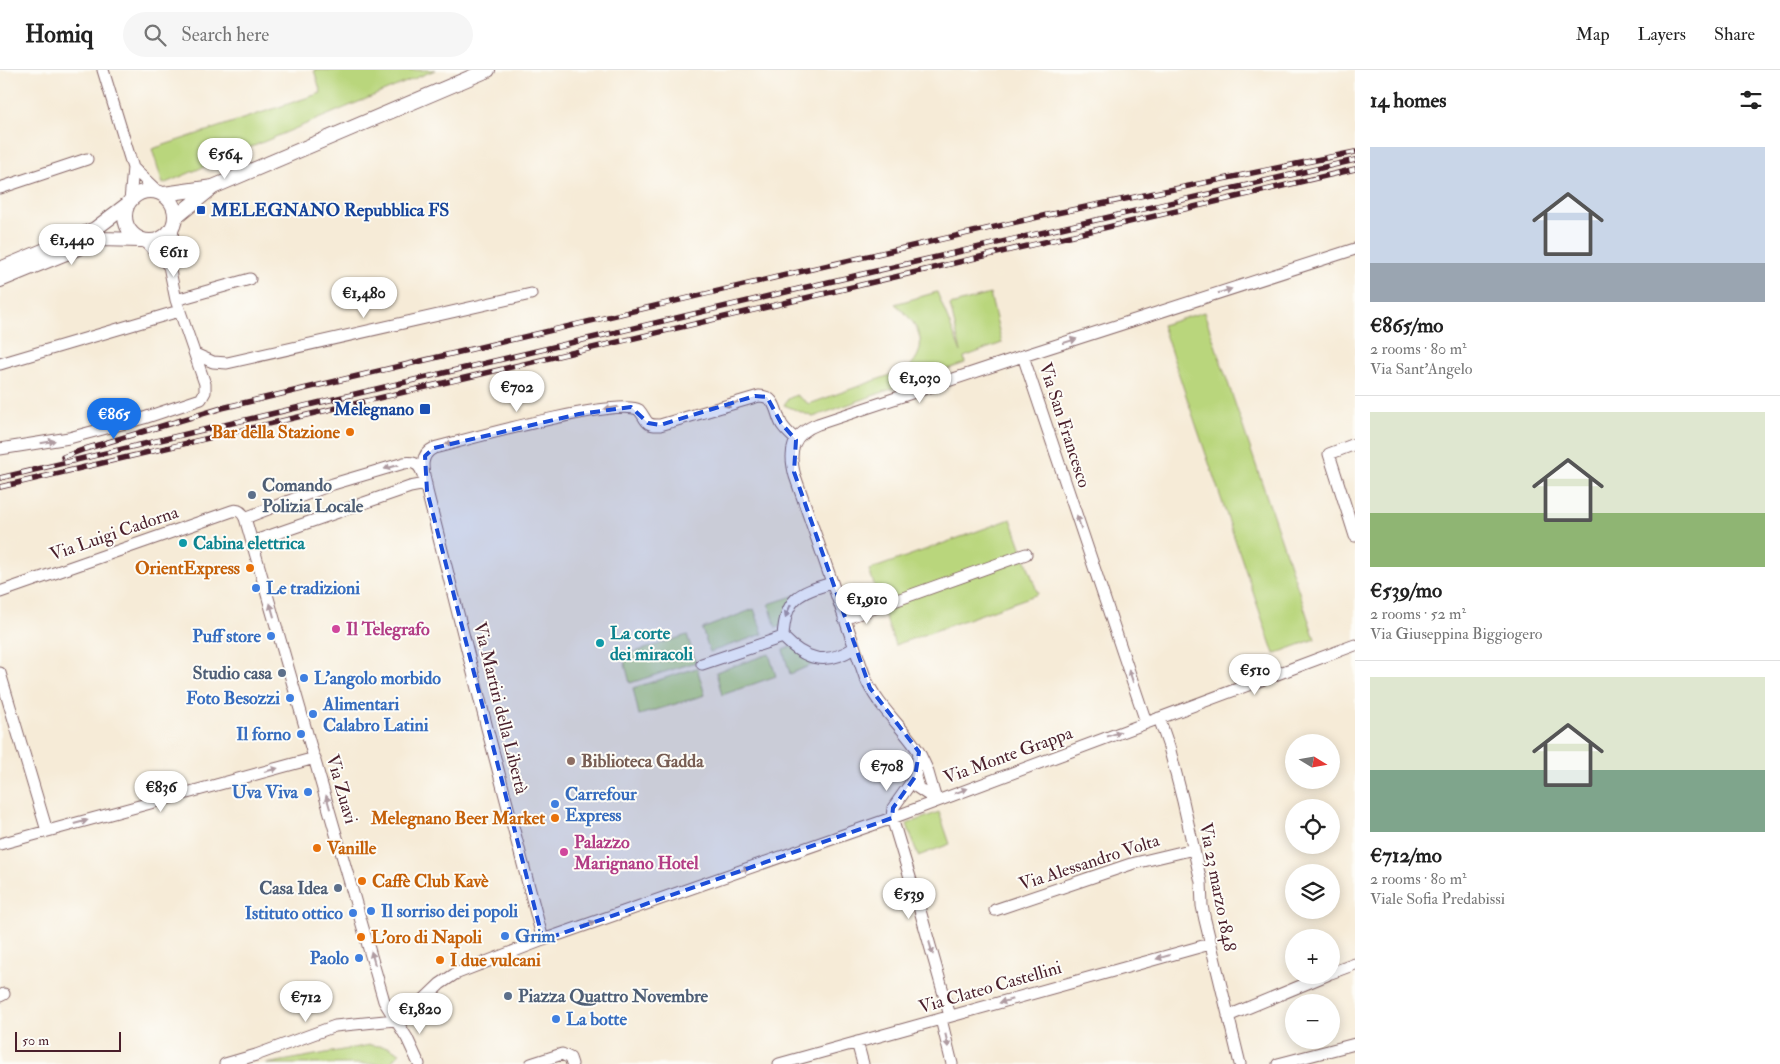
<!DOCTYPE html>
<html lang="en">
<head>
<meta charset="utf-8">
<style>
	:root { --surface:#fff; --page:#f6f6f6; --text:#222; --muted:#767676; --line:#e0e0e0; --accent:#1a73e8 }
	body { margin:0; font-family:"IM FELL Double Pica",serif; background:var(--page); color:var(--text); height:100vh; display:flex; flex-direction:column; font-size:19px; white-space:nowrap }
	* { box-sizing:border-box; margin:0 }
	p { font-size:16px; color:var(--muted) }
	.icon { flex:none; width:28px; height:28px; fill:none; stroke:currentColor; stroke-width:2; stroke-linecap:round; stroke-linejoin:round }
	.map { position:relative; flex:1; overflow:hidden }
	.sheet { display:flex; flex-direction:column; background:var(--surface); width:425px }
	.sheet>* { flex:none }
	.needle { width:32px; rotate:101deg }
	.controls { position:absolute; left:1285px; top:664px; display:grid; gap:10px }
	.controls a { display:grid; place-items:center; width:55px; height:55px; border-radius:50%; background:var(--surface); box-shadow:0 2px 12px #0003; font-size:25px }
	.scale { position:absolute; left:15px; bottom:12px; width:106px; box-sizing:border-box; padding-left:5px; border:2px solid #4a1f2b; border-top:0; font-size:14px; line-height:18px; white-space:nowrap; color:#4a1f2b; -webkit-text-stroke:4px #fdfcf7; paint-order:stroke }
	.price { position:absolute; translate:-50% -42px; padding:0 11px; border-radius:18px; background:#fff; color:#222; font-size:16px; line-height:32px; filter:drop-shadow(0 1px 2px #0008) }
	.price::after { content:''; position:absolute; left:50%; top:30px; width:15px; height:11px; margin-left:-8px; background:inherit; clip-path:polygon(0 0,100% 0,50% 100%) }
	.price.current { background:var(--accent); color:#fff }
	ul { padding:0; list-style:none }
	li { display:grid; align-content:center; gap:10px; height:265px; padding:0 15px }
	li+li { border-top:1px solid var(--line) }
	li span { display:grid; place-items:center; height:155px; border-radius:0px; color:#555 }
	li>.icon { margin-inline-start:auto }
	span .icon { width:90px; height:90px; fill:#fffc; stroke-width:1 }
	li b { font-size:21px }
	h2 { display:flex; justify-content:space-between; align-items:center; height:60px; padding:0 15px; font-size:21px }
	header { display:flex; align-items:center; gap:30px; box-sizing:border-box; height:70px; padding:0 25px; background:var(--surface); border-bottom:1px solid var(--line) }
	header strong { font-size:24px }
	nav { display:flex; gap:28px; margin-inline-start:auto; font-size:18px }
	.search { width:350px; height:45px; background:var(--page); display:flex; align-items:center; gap:12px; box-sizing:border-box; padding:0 18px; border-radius:28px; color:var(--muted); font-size:19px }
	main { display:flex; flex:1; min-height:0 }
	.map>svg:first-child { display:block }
</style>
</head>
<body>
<header>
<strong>Homiq</strong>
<div class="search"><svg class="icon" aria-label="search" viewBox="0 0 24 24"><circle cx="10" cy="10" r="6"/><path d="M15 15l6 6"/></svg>Search here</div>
<nav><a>Map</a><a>Layers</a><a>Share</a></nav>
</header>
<main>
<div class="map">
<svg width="1355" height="994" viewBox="0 0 1355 994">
	<rect width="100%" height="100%" fill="#fdfcf7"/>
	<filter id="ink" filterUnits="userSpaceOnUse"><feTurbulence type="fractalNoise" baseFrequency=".02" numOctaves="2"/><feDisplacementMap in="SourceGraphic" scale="10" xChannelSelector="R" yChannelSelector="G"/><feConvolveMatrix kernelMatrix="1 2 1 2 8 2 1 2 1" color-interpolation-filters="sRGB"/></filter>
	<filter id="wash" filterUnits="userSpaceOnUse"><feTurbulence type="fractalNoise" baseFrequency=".0096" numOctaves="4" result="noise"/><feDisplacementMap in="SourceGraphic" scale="20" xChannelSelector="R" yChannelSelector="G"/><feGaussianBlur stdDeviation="1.12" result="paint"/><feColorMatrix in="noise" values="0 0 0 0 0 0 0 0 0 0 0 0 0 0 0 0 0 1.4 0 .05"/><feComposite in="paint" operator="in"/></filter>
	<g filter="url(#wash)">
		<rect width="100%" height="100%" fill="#f6ebd7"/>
		<!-- green -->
		<path fill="#b9d67c" stroke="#827a54" d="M314 0H435L163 114 152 79 321 23Z
			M937 222 961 282 950 235 990 224 1002 273 964 287 965 293 813 347 784 335 788 329 796 325 809 334 907 299C933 276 917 252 895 234Z
			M1204 242 1315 569 1274 584 1162 255Z
			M1011 449 1038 524 895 575 869 500Z
			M805 522 783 555 776 558 769 534Z
			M754 539 763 564 710 582 702 559Z
			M687 565 696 592 630 613 623 586Z
			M792 576 803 585 833 586 790 604 783 580Z
			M769 584 776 606 722 625 716 602Z
			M697 598 705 625 639 645 633 618Z
			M939 742 950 774 918 786 907 754Z
			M370 975 389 977 400 983 389 994H266Z"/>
	</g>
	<g filter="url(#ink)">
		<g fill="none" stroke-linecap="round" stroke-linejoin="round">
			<defs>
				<path id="minor" d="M103 0 133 98
					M0 118 87 89
					M130 131 133 98 157 121
					M145 171 169 196 173 158
					M176 230 250 209
					M195 284 213 292 227 293 531 224
					M1023 286 1146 652
					M0 294 179 241
					M1355 374 1329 384 1355 466
					M0 379 69 368 144 348 201 329 205 322V314L176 230 169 196
					M245 448 333 414 404 393C415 391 420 395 423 405
					M252 472 410 417 426 414
					M832 513C798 523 785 528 783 567 805 590 826 596 854 578
					M0 522 232 441C238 439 242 442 245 448L384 931 407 968 419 994
					M844 549 1026 484
					M702 594 783 567
					M0 603 47 761
					M1159 648 1169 677 1183 731 1201 812 1202 836 1205 850 1240 994
					M919 682 927 699 936 730
					M915 707 893 738 892 748 919 837 950 946
					M936 730 918 718 915 707 919 682C902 656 877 636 865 607L795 406C788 381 792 364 818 354L1023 286 1355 179
					M0 774 315 688
					M995 840 1131 794 1194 779
					M543 870 487 658 427 421C425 406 416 386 434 378 465 370 618 327 639 340 647 349 644 356 660 355L759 326C777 326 775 343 782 355 786 361 791 365 796 370
					M1331 903 1355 894
					M0 926 4 924
					M1228 946 1327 905
					M941 949 952 994
					M857 972 863 994
					M225 994 256 985 335 956 395 950 414 939 440 914 455 904 543 870 892 748 1355 575
					M531 994 562 984 570 988 572 994
					M779 994 1210 874
					M1278 994 1355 974"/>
				<path id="tertiary" d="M213 117 488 0
					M125 146a25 25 0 1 1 50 0a25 25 0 1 1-50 0Z
					M164 124 213 117 176 147
					M0 199 95 159 128 134
					M0 210 100 169 141 170"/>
			</defs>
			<!-- minor casing -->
			<use href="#minor" stroke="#866667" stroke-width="13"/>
			<!-- tertiary casing -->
			<use href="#tertiary" stroke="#866667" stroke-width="16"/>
			<!-- minor -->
			<use href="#minor" stroke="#fff" stroke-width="11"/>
			<!-- tertiary -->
			<use href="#tertiary" stroke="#fff" stroke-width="14"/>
			<defs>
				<path id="rail" d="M63 387 85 379 222 338 803 201 1047 145 1355 82
					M0 408 807 217 1355 90
					M0 417 1355 99"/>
			</defs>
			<!-- rail casing -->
			<use href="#rail" stroke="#4a1f2b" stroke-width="5.5"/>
			<!-- rail -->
			<use href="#rail" stroke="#fdfcf7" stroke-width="4" stroke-dasharray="11" stroke-linecap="butt"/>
		</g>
		<!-- one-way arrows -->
		<defs><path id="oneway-solid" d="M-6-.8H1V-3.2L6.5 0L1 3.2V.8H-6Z" transform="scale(1.25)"/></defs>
		<g fill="#ae9aa0">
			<use href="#oneway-solid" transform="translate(1225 221) rotate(-18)"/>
			<use href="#oneway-solid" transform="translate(1070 271) rotate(-18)"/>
			<use href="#oneway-solid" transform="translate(731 334) rotate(163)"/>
			<use href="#oneway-solid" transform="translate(611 338) rotate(170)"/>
			<use href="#oneway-solid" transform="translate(48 372) rotate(-10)"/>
			<use href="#oneway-solid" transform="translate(452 373) rotate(165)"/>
			<use href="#oneway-solid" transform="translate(391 397) rotate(164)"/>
			<use href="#oneway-solid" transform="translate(1079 452) rotate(-108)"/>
			<use href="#oneway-solid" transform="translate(272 540) rotate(-106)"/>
			<use href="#oneway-solid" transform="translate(788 541) rotate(113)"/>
			<use href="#oneway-solid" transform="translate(1131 606) rotate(-108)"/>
			<use href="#oneway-solid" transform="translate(1114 664) rotate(-20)"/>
			<use href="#oneway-solid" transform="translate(271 700) rotate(-15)"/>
			<use href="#oneway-solid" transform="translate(961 721) rotate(-20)"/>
			<use href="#oneway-solid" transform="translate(328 732) rotate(-106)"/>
			<use href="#oneway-solid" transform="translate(81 752) rotate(-15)"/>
			<use href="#oneway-solid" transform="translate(743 800) rotate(-19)"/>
			<use href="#oneway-solid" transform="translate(589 854) rotate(-19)"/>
			<use href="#oneway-solid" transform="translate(931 878) rotate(74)"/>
			<use href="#oneway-solid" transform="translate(1163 887) rotate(164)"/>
			<use href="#oneway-solid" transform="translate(373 888) rotate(-106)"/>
			<use href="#oneway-solid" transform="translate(1006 931) rotate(164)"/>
			<use href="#oneway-solid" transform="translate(947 971) rotate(77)"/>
		</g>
	</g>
	<!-- marked area -->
	<path fill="#1d4ed8" fill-opacity="0.2" stroke="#1d4ed8" stroke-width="4" stroke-dasharray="10 6" stroke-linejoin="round" d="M755 326 767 327 781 353 796 370 794 402 870 618 919 682 915 707 893 738 892 748 543 870 427 421 425 386 434 378 579 344 631 337 648 353 660 355Z"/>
	<!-- markers -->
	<g fill="#1a4fb4" stroke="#fdfcf7" stroke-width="2">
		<rect x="196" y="135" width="10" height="10" rx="2.5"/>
		<rect x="419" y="333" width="12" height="12" rx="2.5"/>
	</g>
	<g fill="#e8710a" stroke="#fdfcf7" stroke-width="2">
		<circle cx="350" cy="362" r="5"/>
		<circle cx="250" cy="498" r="5"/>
		<circle cx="555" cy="748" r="5"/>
		<circle cx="317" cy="778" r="5"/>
		<circle cx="362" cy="811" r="5"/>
		<circle cx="361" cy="867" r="5"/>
		<circle cx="440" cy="890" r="5"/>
	</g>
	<g fill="#5c6f8a" stroke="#fdfcf7" stroke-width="2">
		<circle cx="252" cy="425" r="5"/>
		<circle cx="282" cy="603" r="5"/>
		<circle cx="338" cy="818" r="5"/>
		<circle cx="508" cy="926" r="5"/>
	</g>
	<g fill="#0f9aa8" stroke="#fdfcf7" stroke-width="2">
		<circle cx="183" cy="473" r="5"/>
		<circle cx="600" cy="573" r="5"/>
	</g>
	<g fill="#3f7fe0" stroke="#fdfcf7" stroke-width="2">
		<circle cx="256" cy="518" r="5"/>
		<circle cx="271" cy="566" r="5"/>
		<circle cx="304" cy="608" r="5"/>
		<circle cx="290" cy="628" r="5"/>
		<circle cx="313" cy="644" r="5"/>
		<circle cx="301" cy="664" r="5"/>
		<circle cx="308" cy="722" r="5"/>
		<circle cx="555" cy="734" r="5"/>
		<circle cx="371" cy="841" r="5"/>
		<circle cx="353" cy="843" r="5"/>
		<circle cx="505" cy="866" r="5"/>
		<circle cx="359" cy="888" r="5"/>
		<circle cx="556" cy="949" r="5"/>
	</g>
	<g fill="#d1479c" stroke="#fdfcf7" stroke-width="2">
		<circle cx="336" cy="559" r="5"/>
		<circle cx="564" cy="782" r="5"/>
	</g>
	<circle fill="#8d6e63" stroke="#fdfcf7" stroke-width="2" cx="571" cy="691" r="5"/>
	<g text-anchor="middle" stroke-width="4" stroke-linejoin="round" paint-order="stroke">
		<!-- transit labels -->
		<g font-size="18" font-weight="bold" fill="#164399" stroke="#fdfcf7" text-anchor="start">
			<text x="211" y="146">MELEGNANO Repubblica FS</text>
			<text x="414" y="345" text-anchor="end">Melegnano</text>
		</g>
		<!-- street labels -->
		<g font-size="18" fill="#4a1f2b" stroke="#fdfcf7">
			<text transform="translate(1065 355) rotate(72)" y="6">Via San Francesco</text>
			<text transform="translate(114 463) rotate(-19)" y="6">Via Luigi Cadorna</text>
			<text transform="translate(501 638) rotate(76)" y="6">Via Martiri della Libertà</text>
			<text transform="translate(1008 685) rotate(-20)" y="6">Via Monte Grappa</text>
			<text transform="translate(342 719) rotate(74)" y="6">Via Zuavi</text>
			<text transform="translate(1089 792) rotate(-18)" y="6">Via Alessandro Volta</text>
			<text transform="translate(1218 817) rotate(79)" y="6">Via 23 marzo 1848</text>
			<text transform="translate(990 917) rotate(-16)" y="6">Via Clateo Castellini</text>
		</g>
		<!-- food labels -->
		<g font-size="18" font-weight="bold" fill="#c56008" stroke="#fdfcf7" text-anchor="start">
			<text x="340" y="368" text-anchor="end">Bar della Stazione</text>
			<text x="240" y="504" text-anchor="end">OrientExpress</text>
			<text x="545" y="754" text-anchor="end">Melegnano Beer Market</text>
			<text x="327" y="784">Vanille</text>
			<text x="372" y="817">Caffè Club Kavè</text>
			<text x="371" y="873">L'oro di Napoli</text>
			<text x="450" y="896">I due vulcani</text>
		</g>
		<!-- service labels -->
		<g font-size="18" font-weight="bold" fill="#4e5e75" stroke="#fdfcf7" text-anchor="start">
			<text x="262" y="421">Comando<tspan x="262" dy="21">Polizia Locale</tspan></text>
			<text x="272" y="609" text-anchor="end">Studio casa</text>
			<text x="328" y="824" text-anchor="end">Casa Idea</text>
			<text x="518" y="932">Piazza Quattro Novembre</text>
		</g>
		<!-- culture labels -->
		<g font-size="18" font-weight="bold" fill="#0d838f" stroke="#fdfcf7" text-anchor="start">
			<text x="193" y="479">Cabina elettrica</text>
			<text x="610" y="569">La corte<tspan x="610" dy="21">dei miracoli</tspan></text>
		</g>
		<!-- shop labels -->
		<g font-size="18" font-weight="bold" fill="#366cbe" stroke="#fdfcf7" text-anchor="start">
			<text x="266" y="524">Le tradizioni</text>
			<text x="261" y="572" text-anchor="end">Puff store</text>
			<text x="314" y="614">L'angolo morbido</text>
			<text x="280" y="634" text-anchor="end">Foto Besozzi</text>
			<text x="323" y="640">Alimentari<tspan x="323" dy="21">Calabro Latini</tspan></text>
			<text x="291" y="670" text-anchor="end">Il forno</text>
			<text x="298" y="728" text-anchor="end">Uva Viva</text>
			<text x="565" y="730">Carrefour<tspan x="565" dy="21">Express</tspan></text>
			<text x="381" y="847">Il sorriso dei popoli</text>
			<text x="343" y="849" text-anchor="end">Istituto ottico</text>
			<text x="515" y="872">Grim</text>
			<text x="349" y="894" text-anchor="end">Paolo</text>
			<text x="566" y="955">La botte</text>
		</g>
		<!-- hotel labels -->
		<g font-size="18" font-weight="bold" fill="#b23c85" stroke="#fdfcf7" text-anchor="start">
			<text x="346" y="565">Il Telegrafo</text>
			<text x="574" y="778">Palazzo<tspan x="574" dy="21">Marignano Hotel</tspan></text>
		</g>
		<!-- education labels -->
		<g font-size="18" font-weight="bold" fill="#785e54" stroke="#fdfcf7" text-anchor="start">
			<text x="581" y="697">Biblioteca Gadda</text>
		</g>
	</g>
</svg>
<div class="controls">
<a><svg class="needle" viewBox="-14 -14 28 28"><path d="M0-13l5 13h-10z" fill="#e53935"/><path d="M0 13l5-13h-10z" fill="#767676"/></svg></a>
<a><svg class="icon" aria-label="locate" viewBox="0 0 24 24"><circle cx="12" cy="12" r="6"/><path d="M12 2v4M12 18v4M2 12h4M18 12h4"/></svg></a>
<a><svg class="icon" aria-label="layers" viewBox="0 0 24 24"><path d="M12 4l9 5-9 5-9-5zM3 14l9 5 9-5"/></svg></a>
<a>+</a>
<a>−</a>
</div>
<div class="scale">50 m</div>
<b class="price" style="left:225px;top:110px">€564</b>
<b class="price" style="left:72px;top:196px">€1,440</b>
<b class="price" style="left:174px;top:208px">€611</b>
<b class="price" style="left:364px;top:249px">€1,480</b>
<b class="price" style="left:920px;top:334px">€1,030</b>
<b class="price" style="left:517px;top:343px">€702</b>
<b class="price current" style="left:114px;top:370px">€865</b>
<b class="price" style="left:867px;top:555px">€1,910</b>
<b class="price" style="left:1255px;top:626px">€510</b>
<b class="price" style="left:887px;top:722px">€708</b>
<b class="price" style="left:161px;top:743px">€836</b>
<b class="price" style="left:909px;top:850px">€539</b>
<b class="price" style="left:306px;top:953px">€712</b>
<b class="price" style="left:420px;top:965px">€1,820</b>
</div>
<section class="sheet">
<h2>14 homes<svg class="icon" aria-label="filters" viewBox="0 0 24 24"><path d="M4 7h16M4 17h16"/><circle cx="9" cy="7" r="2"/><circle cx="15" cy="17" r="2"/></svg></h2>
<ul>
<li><span style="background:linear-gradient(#c9d6e8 75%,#9aa5b1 0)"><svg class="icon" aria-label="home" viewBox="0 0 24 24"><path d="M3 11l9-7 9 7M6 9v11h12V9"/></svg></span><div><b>€865/mo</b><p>2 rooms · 80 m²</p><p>Via Sant'Angelo</p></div></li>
<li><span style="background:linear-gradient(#dfe7d0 65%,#8fb573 0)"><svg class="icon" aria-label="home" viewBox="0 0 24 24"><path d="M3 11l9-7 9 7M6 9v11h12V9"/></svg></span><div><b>€539/mo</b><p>2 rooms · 52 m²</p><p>Via Giuseppina Biggiogero</p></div></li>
<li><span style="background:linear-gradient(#dfe7d0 60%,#7fa58c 0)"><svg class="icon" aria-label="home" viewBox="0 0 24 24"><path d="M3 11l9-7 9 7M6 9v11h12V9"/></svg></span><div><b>€712/mo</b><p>2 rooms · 80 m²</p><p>Viale Sofia Predabissi</p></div></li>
</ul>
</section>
</main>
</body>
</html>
